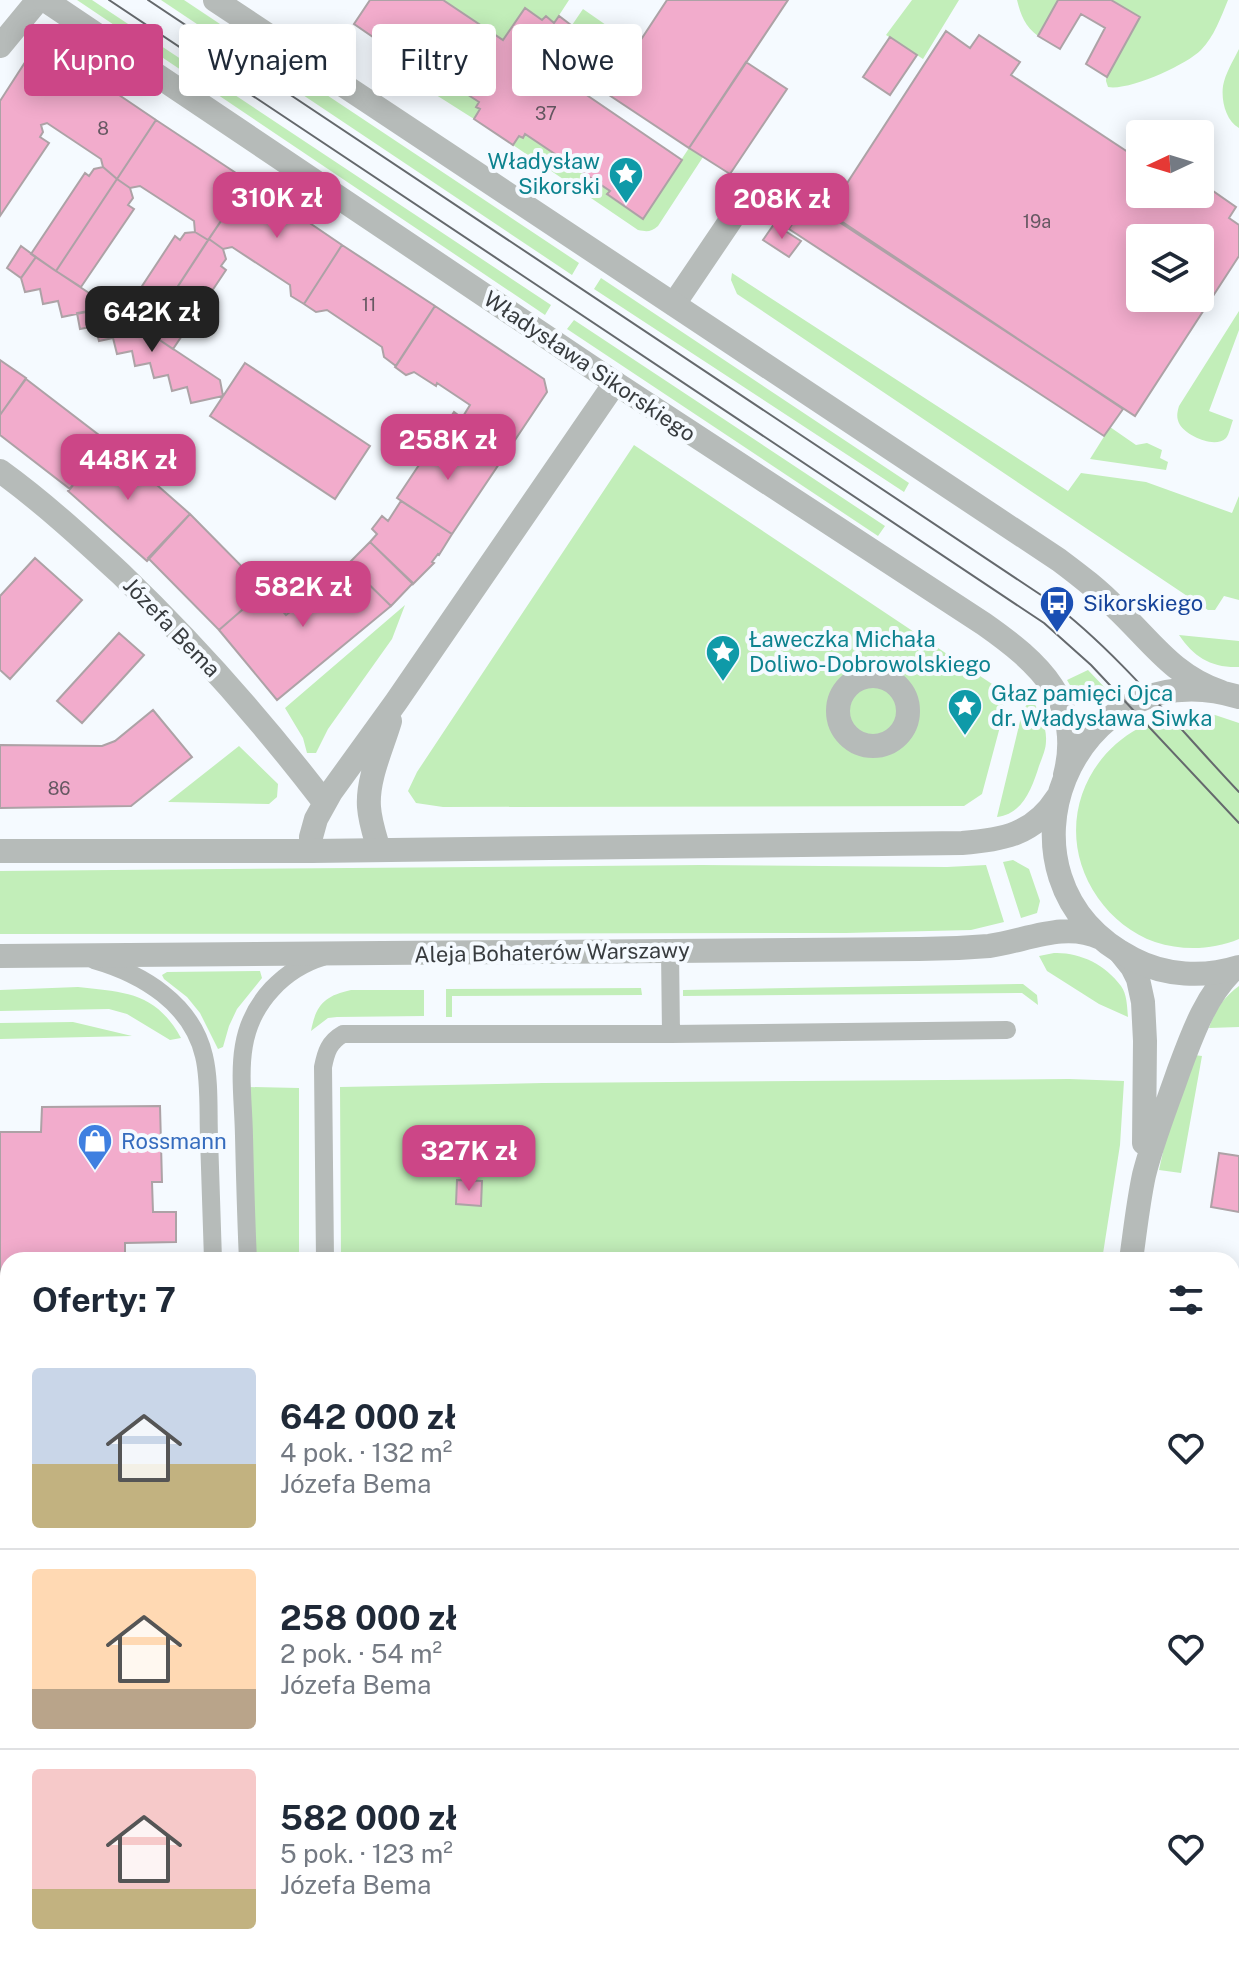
<!DOCTYPE html>
<html lang="pl">
<head>
<meta charset="utf-8">
<style>
	:root { --surface:#fff; --page:#f6f6f7; --text:#1f2937; --muted:#747a83; --line:#e0e1e3; --accent:#cc4687 }
	body { margin:0; font-family:"Public Sans",sans-serif; background:var(--page); color:var(--text); height:100vh; display:flex; flex-direction:column; font-size:30px; white-space:nowrap }
	* { box-sizing:border-box; margin:0 }
	p { font-size:26px; color:var(--muted) }
	.icon { flex:none; width:44px; height:44px; fill:none; stroke:currentColor; stroke-width:2; stroke-linecap:round; stroke-linejoin:round }
	.map { position:relative; flex:1; overflow:hidden }
	.details { position:absolute; left:0px; top:1252px; width:1240px; height:714px; display:flex; flex-direction:column; background:var(--surface); border-radius:24px 24px 0 0; box-shadow:0 4px 20px #0003 }
	.details>* { flex:none }
	.guide { position:absolute; left:24px; top:24px; width:800px; height:72px; display:flex; gap:16px }
	.needle { width:52px; rotate:266deg }
	.tools { position:absolute; left:1126px; top:120px; display:grid; gap:16px }
	.tools a { display:grid; place-items:center; width:88px; height:88px; border-radius:8px; background:var(--surface); box-shadow:0 4px 20px #0003; font-size:40px }
	.price { position:absolute; translate:-50% -68px; padding:0 18px; border-radius:16px; background:var(--accent); color:#fff; font-size:26px; line-height:52px; filter:drop-shadow(0 2px 4px #0008) }
	.price::after { content:''; position:absolute; left:50%; top:48px; width:24px; height:18px; margin-left:-12px; background:inherit; clip-path:polygon(0 0,100% 0,50% 100%) }
	.price.current { background:#222; color:#fff }
	ul { padding:0; list-style:none }
	li { display:flex; align-items:center; gap:24px; height:200px; padding:0 32px }
	li+li { border-top:2px solid var(--line) }
	li span { display:grid; place-items:center; flex:none; width:224px; height:160px; border-radius:8px; color:#555 }
	li>.icon { margin-inline-start:auto }
	span .icon { width:96px; height:96px; fill:#fffc; stroke-width:1 }
	li b { font-size:34px }
	h2 { display:flex; justify-content:space-between; align-items:center; height:96px; padding:0 32px; font-size:34px }
	.tag { padding:0 28px; border-radius:8px; background:var(--surface); box-shadow:0 4px 20px #0003; font-size:28px; line-height:72px }
	.tag.current { background:var(--accent); color:#fff }
	.map>svg:first-child { display:block }
</style>
</head>
<body>
<div class="map">
<svg width="1239" height="1965" viewBox="0 0 1239 1965">
	<rect width="100%" height="100%" fill="#f5faff"/>
	<!-- green -->
	<path fill="#c2eeb9" d="M77 0H92L551 305 545 315Z
		M161 0H184L579 263 572 275Z
		M443 0H569L554 23 546 17 503 40Z
		M912 0H959L923 59 886 35Z
		M1017 0H1058L1038 36C1025 26 1021 16 1017 0Z
		M1111 0H1228C1221 17 1214 37 1201 50 1186 65 1129 91 1108 87L1106 81Z
		M583 9 606 25V30L591 54 574 41 576 38 568 31Z
		M394 47 479 102 476 107 480 109 474 119 392 67 388 59Z
		M1239 49V128C1226 121 1221 101 1223 86 1225 74 1233 61 1239 49Z
		M525 134 610 191 607 195 642 219 689 148 703 157 658 226C651 232 647 232 638 230L513 145 519 136 523 138Z
		M732 273 1068 491 1081 473 1146 482 1232 513 1239 496V600L1224 596 1215 610H1208L737 294 731 280Z
		M601 278 909 483 904 492 594 289Z
		M1239 311V330L1209 411 1233 420C1231 425 1229 435 1226 438 1215 449 1187 436 1180 425 1176 418 1177 413 1179 406Z
		M574 320 885 526 878 536 567 329Z
		M1110 427 1136 445 1147 443 1162 450 1160 458 1168 462 1166 470 1090 459Z
		M634 445 998 688 1005 708 982 794 964 806 443 807 416 803 408 791 417 772Z
		M405 605 392 639 328 729 316 753H307L303 738 285 708Z
		M1179 635 1239 641V667C1211 668 1194 657 1179 635Z
		M1088 670 1108 691 1086 704 1077 697 1067 680Z
		M1032 699C1039 712 1047 726 1046 741 1046 749 1042 758 1039 766 1032 788 1023 814 997 817L1023 709Z
		M1195 713 1215 715 1239 723V939C1212 950 1183 951 1155 942 1132 934 1112 918 1098 898 1042 817 1100 717 1195 713Z
		M239 746 278 784 277 797 269 804 168 802Z
		M1013 860 1029 869 1040 901 1037 913 1021 918 1003 862Z
		M701 865 947 867 986 865 1004 922 971 930 846 933 0 934V871Z
		M1054 953C1079 952 1105 964 1121 986 1127 994 1127 1006 1128 1017L1099 1004 1047 971 1039 956Z
		M260 971 262 978 237 1009 229 1026 223 1047 218 1049 200 1013 187 997 164 979 162 975 167 972Z
		M1023 984 1037 995 1038 1005 1022 993 683 996V990Z
		M1239 986V1027L1209 1028C1215 1010 1223 998 1239 986Z
		M78 987C124 992 156 992 181 1038L170 1040 127 1014 109 1009 0 1011V990Z
		M641 988 642 995 452 996V1017H446V989Z
		M351 990H424V1016L337 1017 328 1018 311 1031C316 1005 324 996 351 990Z
		M73 1022 132 1036 0 1039V1023Z
		M1194 1055 1202 1056 1181 1173 1159 1170 1168 1129Z
		M1069 1079 1124 1081 1120 1145 1102 1260H341L340 1087 543 1083Z
		M248 1087 299 1088V1260H255Z
		M1232 1577H1239V1965H1077L1078 1958H1232Z"/>
	<!-- building -->
	<path fill="#f2accc" stroke="#ada2a6" stroke-width="2" fill-rule="evenodd" d="M370 0H443L503 40 525 8 542 20 546 16 554 23 559 16 571 25 568 31 576 38 574 41 593 55 572 85 682 160 643 219 607 194 610 191 525 134 523 138 519 136 513 145 474 119 480 109 476 107 479 102 394 47 392 50 354 24Z
		M667 0H788L689 148 606 93Z
		M1058 0H1111L1140 17 1107 77 1086 64 1105 28 1081 14 1060 49 1038 36Z
		M946 31 970 48 979 35 1020 62 1011 75 1140 160V194H1200V182L1236 207 1229 218 1239 225V256L1135 416 827 214ZM1140 238H1200V298H1140Z
		M890 37 917 55 890 95 863 77Z
		M48 47 156 120 117 179 103 167 101 159 47 123 41 125 43 132 40 137 49 143 0 216V101L33 50Z
		M746 62 787 89 730 174 689 148Z
		M156 120 248 181 208 240 195 232 194 221 140 186 130 188 117 179Z
		M103 167 117 179 56 271 31 254 85 173 89 176 94 169Z
		M117 179 130 188 133 198 128 205 134 209 81 287 56 271Z
		M248 181 342 245 304 304 291 296 290 285 232 247 223 249 209 239Z
		M808 199 1123 409 1104 436 789 229Z
		M774 224 801 241 789 257 763 240Z
		M195 232 208 240 148 332 123 315 175 236 180 240 185 233Z
		M209 239 223 249 226 259 221 266 226 270 173 349 148 332Z
		M342 245 435 306 396 366 384 357 382 347 327 310 316 312 304 304Z
		M21 246 36 257 21 278 7 268Z
		M36 257 56 271 110 307 62 317 58 301 43 304 40 289 25 292 21 278Z
		M435 306 544 379 547 392 499 464 441 432 454 412 462 418 470 405 437 383 436 386 414 372 406 375 395 367Z
		M110 307 220 380 223 396 191 403 187 387 172 391 168 375 154 378 150 363 135 366 132 351 117 354 113 338 99 341 95 326 80 329 77 313Z
		M0 360 26 378 0 415Z
		M245 363 370 446 335 499 210 416Z
		M26 379 108 442 70 489 0 435V415Z
		M441 432 499 464 452 534 397 498Z
		M108 442 190 514 147 561 68 491Z
		M401 501 452 534 439 555 438 554 432 562 434 563 413 584 370 542 377 534 372 529 382 516 388 521Z
		M190 514 265 590 219 630 148 558Z
		M370 542 413 583 391 606 348 564Z
		M35 558 82 600 10 679 0 670V596Z
		M348 564 391 606 277 700 219 630 265 590 286 615 328 581 323 576 336 565 341 570Z
		M119 633 144 655 82 723 57 701Z
		M153 710 192 757 131 806 0 808V745L102 746 115 741Z
		M160 1106 162 1182H152L153 1212H176V1242L125 1243V1260H8V1958H185V1963L0 1965V1132H41L42 1107Z
		M1219 1153 1239 1156V1212L1211 1207Z
		M457 1180 482 1181 481 1206 456 1204Z
		M1239 1278V1370L1232 1363V1286Z
		M1239 1385V1443L1235 1448 1232 1445V1392Z
		M380 1958 505 1960V1965H380Z
		M792 1958H859V1965H793Z"/>
	<g fill="none" stroke-linecap="round" stroke-linejoin="round">
		<!-- service -->
		<path stroke="#b6bbb9" stroke-width="18" d="M94 960C143 974 192 1004 204 1056 210 1081 208 1112 209 1137 210 1178 212 1219 213 1260
			M671 1034 1007 1030
			M248 1260C246 1219 245 1177 244 1136 243 1082 231 1033 272 989 287 973 303 963 323 957
			M325 1260 323 1067C326 1052 329 1042 343 1034H671L670 950
			M266 1958 267 1965
			M578 1958V1965
			M210 1965 211 1958"/>
		<!-- pedestrian -->
		<path stroke="#b6bbb9" stroke-width="24" d="M838 711a35 35 0 1 1 70 0a35 35 0 1 1-70 0Z"/>
		<!-- minor -->
		<path stroke="#b6bbb9" stroke-width="24" d="M0 46 38 0
			M674 304 747 196
			M0 471C43 502 82 538 121 574 195 645 262 721 324 802
			M379 850C375 836 370 822 369 807 367 779 382 748 390 721
			M311 851V837L316 819 331 792 396 702 615 383
			M1120 952 1132 967 1138 979 1143 1002 1145 1041 1144 1143
			M1131 1260C1135 1232 1138 1203 1144 1175 1153 1139 1167 1105 1179 1070 1192 1035 1206 995 1234 969
			M1232 1552 1239 1553
			M1020 1965 1021 1958"/>
		<!-- tertiary -->
		<path stroke="#b6bbb9" stroke-width="24" d="M45 0 615 383 984 624C1038 662 1084 702 1065 775
			M215 0 1059 560C1079 575 1099 590 1116 608 1151 641 1173 676 1221 692
			M1239 697C1072 645 977 879 1133 959 1165 976 1204 978 1239 967
			M0 851H311L962 843C1003 840 1034 834 1057 798
			M0 956 919 949C943 949 966 948 989 946 1026 941 1064 921 1101 938"/>
		<!-- tram -->
		<path stroke="#65696d" stroke-width="2" d="M109 0 1044 623 1091 665 1239 823
			M148 0 1050 601C1119 653 1179 729 1239 792"/>
	</g>
	<!-- icons -->
	<defs>
		<symbol id="sight-pin" viewBox="-11 -11 22 30"><path d="M0 17L-7.5 6A9.5 9.5 0 1 1 7.5 6Z" fill="#0f9aa8" stroke="#f5faff"/><path d="M0-6L1.8-2.2L6-1.7L2.9 1.2L3.7 5.4L0 3.3L-3.7 5.4L-2.9 1.2L-6-1.7L-1.8-2.2Z" fill="#fff"/></symbol>
		<symbol id="bus-pin" viewBox="-11 -11 22 30"><path d="M0 17L-7.5 6A9.5 9.5 0 1 1 7.5 6Z" fill="#1a4fb4" stroke="#f5faff"/><path d="M-5-6H5V4H4V6H2V4H-2V6H-4V4H-5ZM-3.5-4V0h7V-4ZM-3.5 1.2v1.5H-2V1.2ZM2 1.2v1.5H3.5V1.2Z" fill="#fff"/></symbol>
		<symbol id="shop-pin" viewBox="-11 -11 22 30"><path d="M0 17L-7.5 6A9.5 9.5 0 1 1 7.5 6Z" fill="#3f7fe0" stroke="#f5faff"/><path d="M-5-2.5h2.3a2.7 3.5 0 0 1 5.4 0H5L5.5 6h-11ZM-1.5-2.5h3a1.5 2.3 0 0 0-3 0Z" fill="#fff"/></symbol>
	</defs>
	<g fill-rule="evenodd">
		<use href="#sight-pin" x="606" y="154" width="40" height="54"/>
		<use href="#bus-pin" x="1037" y="583" width="40" height="54"/>
		<use href="#sight-pin" x="703" y="632" width="40" height="54"/>
		<use href="#sight-pin" x="945" y="686" width="40" height="54"/>
		<use href="#shop-pin" x="75" y="1121" width="40" height="54"/>
	</g>
	<g text-anchor="middle" stroke-width="8" stroke-linejoin="round" paint-order="stroke">
		<!-- number labels -->
		<g font-size="18" fill="#665862">
			<text x="546" y="120">37</text>
			<text x="103" y="135">8</text>
			<text x="1037" y="228">19a</text>
			<text x="369" y="311">11</text>
			<text x="59" y="795">86</text>
		</g>
		<!-- culture labels -->
		<g font-size="22" fill="#0d838f" stroke="#f5faff" text-anchor="start">
			<text x="600" y="169" text-anchor="end">Władysław<tspan x="600" dy="25">Sikorski</tspan></text>
			<text x="749" y="647">Ławeczka Michała<tspan x="749" dy="25">Doliwo-Dobrowolskiego</tspan></text>
			<text x="991" y="701">Głaz pamięci Ojca<tspan x="991" dy="25">dr. Władysława Siwka</tspan></text>
		</g>
		<!-- street labels -->
		<g font-size="22" fill="#383c3f" stroke="#f5faff">
			<text transform="translate(590 366) rotate(34)" y="8">Władysława Sikorskiego</text>
			<text transform="translate(172 627) rotate(46)" y="8">Józefa Bema</text>
			<text transform="translate(552 952) rotate(-1)" y="8">Aleja Bohaterów Warszawy</text>
		</g>
		<!-- transit labels -->
		<g font-size="22" fill="#164399" stroke="#f5faff" text-anchor="start">
			<text x="1083" y="611">Sikorskiego</text>
		</g>
		<!-- shop labels -->
		<g font-size="22" fill="#366cbe" stroke="#f5faff" text-anchor="start">
			<text x="121" y="1149">Rossmann</text>
		</g>
	</g>
</svg>
<div class="tools">
<a><svg class="needle" viewBox="-14 -14 28 28"><path d="M0-13l5 13h-10z" fill="#e53935"/><path d="M0 13l5-13h-10z" fill="#747a83"/></svg></a>
<a><svg class="icon" aria-label="layers" viewBox="0 0 24 24"><path d="M12 4l9 5-9 5-9-5zM3 14l9 5 9-5"/></svg></a>
</div>
<b class="price" style="left:277px;top:240px">310K zł</b>
<b class="price" style="left:782px;top:241px">208K zł</b>
<b class="price current" style="left:152px;top:354px">642K zł</b>
<b class="price" style="left:448px;top:482px">258K zł</b>
<b class="price" style="left:128px;top:502px">448K zł</b>
<b class="price" style="left:303px;top:629px">582K zł</b>
<b class="price" style="left:469px;top:1193px">327K zł</b>
<div class="guide">
<a class="tag current">Kupno</a>
<a class="tag">Wynajem</a>
<a class="tag">Filtry</a>
<a class="tag">Nowe</a>
</div>
<section class="details">
<h2>Oferty: 7<svg class="icon" aria-label="filters" viewBox="0 0 24 24"><path d="M4 7h16M4 17h16"/><circle cx="9" cy="7" r="2"/><circle cx="15" cy="17" r="2"/></svg></h2>
<ul>
<li><span style="background:linear-gradient(#c9d6e8 60%,#c2b280 0)"><svg class="icon" aria-label="home" viewBox="0 0 24 24"><path d="M3 11l9-7 9 7M6 9v11h12V9"/></svg></span><div><b>642 000 zł</b><p>4 pok. · 132 m²</p><p>Józefa Bema</p></div><svg class="icon" aria-label="heart" viewBox="0 0 24 24"><path d="M12 20l-8-8c-3-5 5-10 8-4 3-6 11-1 8 4z"/></svg></li>
<li><span style="background:linear-gradient(#ffd9b3 75%,#b9a48a 0)"><svg class="icon" aria-label="home" viewBox="0 0 24 24"><path d="M3 11l9-7 9 7M6 9v11h12V9"/></svg></span><div><b>258 000 zł</b><p>2 pok. · 54 m²</p><p>Józefa Bema</p></div><svg class="icon" aria-label="heart" viewBox="0 0 24 24"><path d="M12 20l-8-8c-3-5 5-10 8-4 3-6 11-1 8 4z"/></svg></li>
<li><span style="background:linear-gradient(#f6c9c9 75%,#c2b280 0)"><svg class="icon" aria-label="home" viewBox="0 0 24 24"><path d="M3 11l9-7 9 7M6 9v11h12V9"/></svg></span><div><b>582 000 zł</b><p>5 pok. · 123 m²</p><p>Józefa Bema</p></div><svg class="icon" aria-label="heart" viewBox="0 0 24 24"><path d="M12 20l-8-8c-3-5 5-10 8-4 3-6 11-1 8 4z"/></svg></li>
</ul>
</section>
</div>
</body>
</html>
